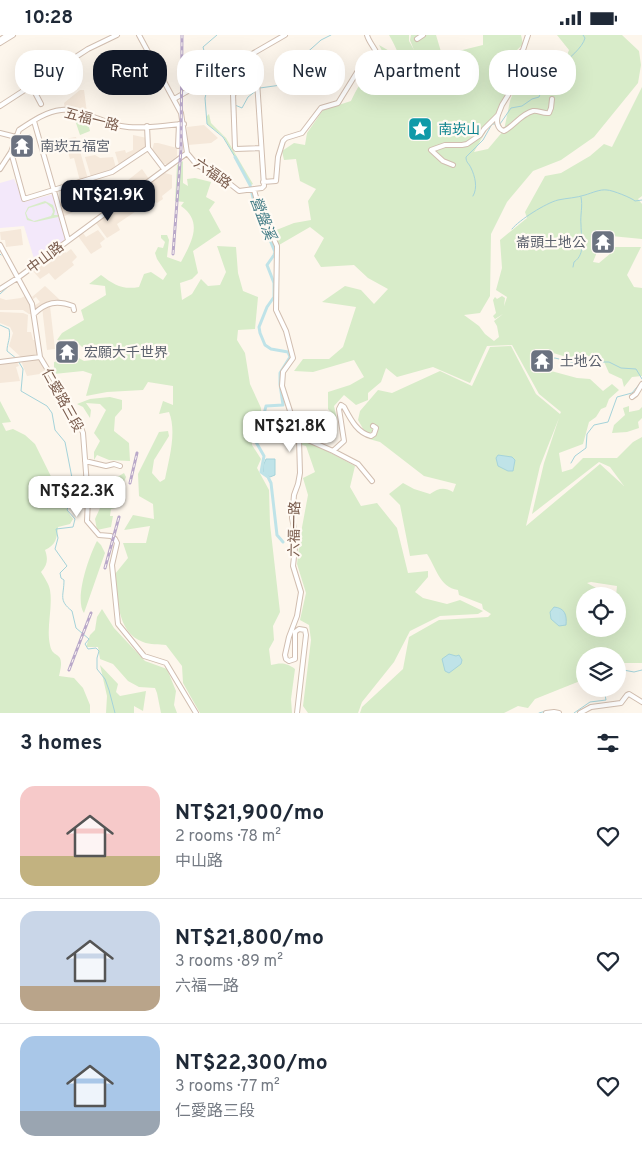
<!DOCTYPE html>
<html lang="en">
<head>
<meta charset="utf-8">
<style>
	:root { --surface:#fff; --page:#f6f6f7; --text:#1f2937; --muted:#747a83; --line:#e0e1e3; --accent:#111827 }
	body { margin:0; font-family:Overpass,"Noto Sans TC",sans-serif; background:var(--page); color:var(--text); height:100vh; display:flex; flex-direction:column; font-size:19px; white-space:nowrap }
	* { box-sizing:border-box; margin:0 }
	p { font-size:16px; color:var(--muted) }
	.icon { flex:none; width:28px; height:28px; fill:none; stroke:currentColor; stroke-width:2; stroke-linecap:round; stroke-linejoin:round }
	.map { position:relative; height:678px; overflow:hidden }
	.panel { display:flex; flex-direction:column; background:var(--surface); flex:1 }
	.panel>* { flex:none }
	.banner { position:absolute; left:15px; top:15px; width:612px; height:45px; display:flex; gap:10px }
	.controls { position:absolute; left:576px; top:552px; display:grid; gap:10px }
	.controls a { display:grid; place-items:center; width:50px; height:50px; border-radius:50%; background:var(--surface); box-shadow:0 5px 20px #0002; font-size:25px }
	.price { position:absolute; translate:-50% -42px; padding:0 11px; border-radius:10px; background:#fff; color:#222; font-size:16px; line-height:32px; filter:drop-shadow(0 1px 2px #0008) }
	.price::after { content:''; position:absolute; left:50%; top:30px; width:15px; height:11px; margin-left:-8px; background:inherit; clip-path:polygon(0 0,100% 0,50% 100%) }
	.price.on { background:var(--accent); color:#fff }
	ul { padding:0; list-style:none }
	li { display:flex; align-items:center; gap:15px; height:125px; padding:0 20px }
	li+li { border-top:1px solid var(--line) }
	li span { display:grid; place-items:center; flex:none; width:140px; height:100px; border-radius:15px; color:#555 }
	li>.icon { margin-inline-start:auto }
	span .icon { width:60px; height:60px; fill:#fffc; stroke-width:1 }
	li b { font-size:21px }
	h2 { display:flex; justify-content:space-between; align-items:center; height:60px; padding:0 20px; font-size:21px }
	.pill { padding:0 18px; border-radius:20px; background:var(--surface); box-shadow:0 5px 20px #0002; font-size:18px; line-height:45px }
	.pill.on { background:var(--accent); color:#fff }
	.status { display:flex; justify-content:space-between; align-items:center; height:35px; padding:0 25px; background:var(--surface); direction:ltr }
	.status svg { height:14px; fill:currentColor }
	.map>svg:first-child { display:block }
</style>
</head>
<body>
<div class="status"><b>10:28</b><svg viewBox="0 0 49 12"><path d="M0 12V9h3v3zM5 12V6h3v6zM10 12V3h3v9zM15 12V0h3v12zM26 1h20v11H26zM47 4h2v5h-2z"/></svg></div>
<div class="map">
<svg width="642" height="678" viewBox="0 0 642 678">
	<rect width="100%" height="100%" fill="#fdf6ec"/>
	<!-- residential -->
	<path fill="#f5e8da" d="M80 55H84L87 78 65 74 64 68Z
		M204 90 218 103 211 108 188 110 187 92Z
		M133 100 147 103V112L141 115 142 117 119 130 115 117 125 115 126 118 133 115Z
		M76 102 88 144 80 146 74 123 70 124 64 104Z
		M154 108H158L177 113V121L167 129H163L152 116Z
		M95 120 100 123 113 122 116 133 91 142 85 122Z
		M142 134 149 144 134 155 127 146Z
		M165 138 172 140V153L162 161 163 164 157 168 142 154Z
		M141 155 151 166 117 189 120 195 107 203 96 188Z
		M93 158 96 169 83 172 65 181H62L58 168Z
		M21 194 23 210 6 212 5 205H1L0 197Z
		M98 195 105 204 100 208 102 212 91 219 78 201 83 198 86 202Z
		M63 213 66 218 71 214 77 222 72 227 74 230 55 245 49 238 40 244 33 236Z
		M45 251 60 265 47 267 35 276 34 271 40 267 36 262 33 264 32 262Z
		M27 260 29 262 33 279H29L23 275H0V263L6 265 21 263Z
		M50 271 55 314 47 315 42 272Z
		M0 277 23 278 28 280 27 297H31L33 305H36L39 321 22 323 9 311 13 298 10 292 0 288Z
		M39 324 46 338 27 341 21 326Z
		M17 327 19 331 16 332 20 346 0 348V329Z"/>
	<!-- education -->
	<path fill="#f3e8fa" d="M14 144 16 149 18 148 23 167 54 159 67 203 35 227 24 191 0 193V148Z"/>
	<!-- green -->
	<path fill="#d8ecc9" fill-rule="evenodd" d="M389 0H409V6L414 15 410 5 411 0H436L442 20 483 10V0H521L523 9 506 26 512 36 508 57 474 117 488 114 504 95 510 66 519 42 539 57 546 44 560 38 569 15 557 0H622L639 16 641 30 638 48 594 102 561 125 533 136 507 167 491 199 490 261 480 278 464 280 479 291 485 299 494 306 499 302 497 291 494 286 503 279 495 284 493 281 496 278 493 265 495 262 497 264 502 261 505 263 504 271 507 262 496 255 502 233 500 205 527 183 525 177 545 141 561 138 590 121 604 109 612 112 642 52V161L638 164 642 169V204L601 200 599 212 593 227 599 228 611 218 615 212H641L627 240 634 252 642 253V341L632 342 624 352 622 344 609 338 601 320 583 322 576 325 547 316H541L540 333 577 343 590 344 603 356 612 349 619 355 609 364 606 372 601 374 596 382 589 387 583 409 559 418 562 437 572 434 583 423H617L633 407 642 402V628H618V621H585V644L535 664 528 673 518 671 504 678H360L362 672 403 634 409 602 439 585 488 582 491 579 483 574 482 569 459 560 458 555C439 552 436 532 427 519L410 521 400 470 389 459 403 448 414 454 430 459C439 453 444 452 453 457L456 449 424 441 380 407 369 404 358 385 360 376 378 355 392 358 440 336 472 351 490 312 511 311 536 359 560 379 561 377 539 359 512 310 487 311 470 348 433 332 397 342 386 333 381 347 368 358V365L356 370 344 360 334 371 337 384 328 374V357L350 350 364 342 354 325 313 337 294 336 303 324H329L343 312 356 272 322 267 345 251 361 255 374 269 388 254 368 243 354 230 321 232 314 221 324 203 310 192 279 210 274 196 294 188 311 185 308 166 316 154 300 146 296 124 284 125 282 116 294 108 305 110 307 98 323 75 351 66C362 43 366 39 390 31L379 10 412 29 414 27 412 28 409 26V18H398C395 11 392 5 389 0ZM559 383 544 428 532 479 599 427 610 432 624 451 600 429 526 491 540 431ZM591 547 617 551 616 561H618V594H585V561H611L587 548Z
		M73 79 87 84 90 96 80 100Z
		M209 79 211 88 226 103 253 149 251 150 223 101 207 89V81Z
		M183 126V148L188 151 187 144 195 143 211 147 206 162 215 167 209 175 221 197 193 216 198 238 192 244 180 248 182 265 192 259 201 244 208 251 220 250 226 237 217 211 236 212 238 238 243 256 258 262 255 294 238 295 237 305 245 318 250 349 261 373V388L253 398 252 410 261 424 257 433 269 455 270 489 280 577 273 591 274 605 269 614 271 630C280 628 286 627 295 634L291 664 292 678H200L183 648 182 631 166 610C159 609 150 610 143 607 116 597 118 562 115 539L128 523 123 508H146L150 491 124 495 133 480 154 484 153 469 139 461 138 439 159 397 168 396 169 401 154 425 152 438 160 447 165 444C169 424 177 397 169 377L159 379 163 366 173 370V351L148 347 143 355 107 357 86 361 92 339 83 336 54 339V327L77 322 84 326 92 325 100 317 93 308 82 312 74 304 57 305 62 298 84 285 81 275 106 260 105 251 89 249 101 240C114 250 123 255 139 252L144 239 151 237 163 245 167 239 157 224 155 218 158 212 163 213 165 207 161 203V200H167L169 205 167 222 181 227C191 208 204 187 181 171L184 167 175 166 177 130Z
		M45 166 53 170 55 176 54 180H58V182L35 187 27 185 25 178 28 172ZM46 168 52 173 53 177 51 181 34 186 28 183 26 178 29 173Z
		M110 362 122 365V374L115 382 114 396 129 408 130 426 109 425 97 420 94 425V417L100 406 94 398 106 375 100 369 86 368 91 375 90 383 83 372 77 369 90 364Z
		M0 366 11 387 2 388 6 396 13 394 25 400 35 409 70 480 73 484 70 489 58 492C57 503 56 510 45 515 48 523 48 530 41 537 44 542 49 549 50 555 53 573 46 592 50 610 53 626 66 613 59 641L74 643 83 653 90 670V678H0Z
		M629 371V377L639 375 642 372V383L638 387 639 393 627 397 612 398 614 390 625 380 623 373Z
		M302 406 312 408 355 431 350 452 361 471 377 468 397 493 408 538 428 536V542L415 557 423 563 447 569 460 565 483 576 478 579 440 581 410 596 394 627 362 667 358 678H308L303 671 311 605 309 590 300 585 306 558 297 529 300 503 308 460 303 443 315 437 306 411 302 410Z
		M124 438 126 442 117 464 116 473 111 474 110 481H113L111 492 97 495 95 484 105 462 101 458 107 448Z
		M97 506 101 510 105 518 84 578C74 564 89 521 97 506Z
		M102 574 114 593 145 626 167 634 176 656 174 670 177 678H161L157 658 155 653 139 652 128 646 113 629 100 624 98 612H86L90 600 95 595 97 582Z
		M100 630 118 649 116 657 120 661 146 656 143 676 134 671V678H106L107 661Z"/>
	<!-- water -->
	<path fill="#bfe3e8" stroke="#a5d3da" d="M498 420 512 422 515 425 513 436H508L498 431 496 423Z
		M266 424H275V440L270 442 263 438V431Z
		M554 572C565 573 567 580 566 590L559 591 551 584 550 577Z
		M449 619 456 621 459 620 462 625 461 629 449 638 445 636 442 624Z"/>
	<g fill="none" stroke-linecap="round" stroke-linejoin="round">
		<!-- stream -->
		<path stroke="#a5d3da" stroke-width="1" d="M217 0 203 12 207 27 200 40 207 55 205 63 207 89 223 102 235 122
			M260 53 288 49 291 33 293 30 321 5 331 0
			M235 70 242 73 248 62 257 55
			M500 89 511 73 522 71 532 64 539 62 546 44 556 41 561 29C568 25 583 12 585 3L583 0
			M473 161C478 153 475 141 471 133 469 128 466 128 466 122L483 105 492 89H496
			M512 194C519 185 546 168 558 165 567 163 576 163 585 160 592 158 600 154 607 155 612 155 632 163 635 166L642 165
			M0 219 1 220
			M573 232 574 227C586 219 581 203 581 190 580 180 583 171 581 162
			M0 259 12 248
			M0 290 9 294C11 303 7 308 7 316L17 324 23 334 21 356 47 371 52 378 55 395 65 407 73 448 71 463 67 475 75 484 73 492 56 494 58 503 55 514 67 531 60 538 61 543 64 545C64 561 58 565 72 576L76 593 89 604 85 609 88 614 96 613 99 616 97 623V634L105 644 109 655 115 678
			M546 324 555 323 575 328 586 324 598 327H609L621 333 636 334 642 344
			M571 428 575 421 586 413 587 399 594 390 608 387 617 362 632 358 642 346
			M618 634 634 637 642 635
			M539 678 546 676
			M574 678 590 667 606 665 604 654"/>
		<!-- river -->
		<path stroke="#bfe3e8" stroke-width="3" d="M235 122 250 150 254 167 275 217 274 220 267 230 274 248V262L267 272 259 292 260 298 265 310 271 314 288 317 290 322 280 338V349L283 370 266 371 264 379 269 395 267 398 254 400 256 407 264 421 261 437 268 442 271 448 277 500 283 507"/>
		<defs>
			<path id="minor" d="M139 0 181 78 187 118 197 130 220 141 239 156 262 153 264 151 257 46 245 23
				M417 4 423 0
				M0 5 7 0
				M0 8 13 0
				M257 45 233 59 235 113 236 114 261 113
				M31 50 41 69
				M174 64 285 0
				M0 71 88 14 117 0
				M498 80C496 86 497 94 504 96 514 91 521 79 533 76 538 75 543 79 549 78L551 73 552 64
				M34 86 68 205
				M0 98 16 102
				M178 111 179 89
				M148 113 164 134
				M11 117 24 164 112 137 148 113 147 91
				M453 130 443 126 431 115 445 110H462L467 109 480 100 484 94 498 80 502 70 510 57 515 24 523 15 528 0
				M0 134 11 117 19 95C31 87 47 76 61 75 80 73 103 88 121 91 141 95 164 90 184 89
				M263 147 276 146 278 122 283 106 286 103 302 98 321 73 338 68 359 34 378 22C377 15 369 8 367 0
				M254 155 258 169 277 211 276 275 286 296 293 323 283 337 282 351 299 404 300 438 298 449 294 460 292 483 296 503 293 531 301 557 297 581 289 602 285 620 286 624 289 626 295 624V597L299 594 305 595 306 600 297 678
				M0 210 32 269 40 322 43 327 78 385 83 398 88 464 87 486 99 500 111 501 115 504 117 508 112 530 118 589 144 621 166 628 196 678
				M0 254 19 242 187 118
				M34 279C46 267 57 265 73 271L74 275
				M0 327 40 322
				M632 362 636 359 642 349
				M299 404 308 405 333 416 344 406 339 374 341 370 344 372C350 383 357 398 371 401L374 399 376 393 373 391
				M333 416 358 429 372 446
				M85 426 106 431 114 429 120 431
				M546 678 554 677 559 678
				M580 678 591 672 621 668 627 660 629 659 642 667"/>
		</defs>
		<!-- minor casing -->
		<use href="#minor" stroke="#d1beb0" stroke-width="6"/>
		<!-- minor -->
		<use href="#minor" stroke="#fff" stroke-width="4"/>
		<defs>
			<path id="rail" d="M173 219 181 114 182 0
				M130 448 137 418
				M105 533 119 482
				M69 635 91 578"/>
		</defs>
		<!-- rail casing -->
		<use href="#rail" stroke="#b9a8c9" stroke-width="3"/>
		<!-- rail -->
		<use href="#rail" stroke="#fffaf3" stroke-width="1" stroke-dasharray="4" stroke-linecap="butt"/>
	</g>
	<!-- icons -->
	<defs>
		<symbol id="sight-square" viewBox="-11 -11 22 22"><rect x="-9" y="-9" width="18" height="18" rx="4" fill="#0f9aa8" stroke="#fffaf3"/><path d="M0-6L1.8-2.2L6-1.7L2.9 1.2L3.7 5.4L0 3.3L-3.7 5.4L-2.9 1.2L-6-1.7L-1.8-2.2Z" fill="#fff"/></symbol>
		<symbol id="temple-square" viewBox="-11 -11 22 22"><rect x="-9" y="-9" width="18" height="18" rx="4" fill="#6b7280" stroke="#fffaf3"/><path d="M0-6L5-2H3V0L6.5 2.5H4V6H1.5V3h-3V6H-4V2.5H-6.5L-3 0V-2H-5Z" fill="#fff"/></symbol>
	</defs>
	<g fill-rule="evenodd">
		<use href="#sight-square" x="406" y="80" width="28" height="28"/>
		<use href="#temple-square" x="8" y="97" width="28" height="28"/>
		<use href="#temple-square" x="589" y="193" width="28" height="28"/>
		<use href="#temple-square" x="53" y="303" width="28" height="28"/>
		<use href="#temple-square" x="528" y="312" width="28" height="28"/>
	</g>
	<g text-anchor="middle" stroke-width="4.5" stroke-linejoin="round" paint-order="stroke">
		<!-- street labels -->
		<g font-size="14" fill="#7a5c4d" stroke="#fffaf3">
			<text transform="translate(92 84) rotate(14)" y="5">五福一路</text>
			<text transform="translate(213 138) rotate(35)" y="5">六福路</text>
			<text transform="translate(45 222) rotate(-37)" y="5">中山路</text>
			<text transform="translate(63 365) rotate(61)" y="5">仁愛路三段</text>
			<text transform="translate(294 494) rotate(-89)" y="5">六福一路</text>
		</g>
		<!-- culture labels -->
		<g font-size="14" fill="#0d838f" stroke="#fffaf3" text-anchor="start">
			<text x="438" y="99">南崁山</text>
		</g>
		<!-- worship labels -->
		<g font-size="14" fill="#5b616d" stroke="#fffaf3" text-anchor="start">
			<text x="40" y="116">南崁五福宮</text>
			<text x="586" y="212" text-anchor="end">崙頭土地公</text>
			<text x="84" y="322">宏願大千世界</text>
			<text x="560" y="331">土地公</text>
		</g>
		<!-- water labels -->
		<g font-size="15" font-style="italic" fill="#437c86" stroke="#fffaf3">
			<text transform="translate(263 183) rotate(69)" y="5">營盤溪</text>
		</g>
	</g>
</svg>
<div class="controls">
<a><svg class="icon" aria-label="locate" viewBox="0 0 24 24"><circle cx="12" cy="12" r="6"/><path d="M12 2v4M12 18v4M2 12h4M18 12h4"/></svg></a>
<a><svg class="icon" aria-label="layers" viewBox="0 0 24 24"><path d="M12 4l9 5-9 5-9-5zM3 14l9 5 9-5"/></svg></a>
</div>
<b class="price on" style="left:108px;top:187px">NT$21.9K</b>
<b class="price" style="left:290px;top:418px">NT$21.8K</b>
<b class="price" style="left:77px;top:483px">NT$22.3K</b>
<div class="banner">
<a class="pill">Buy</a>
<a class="pill on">Rent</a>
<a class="pill">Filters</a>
<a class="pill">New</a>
<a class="pill">Apartment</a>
<a class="pill">House</a>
</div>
</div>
<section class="panel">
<h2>3 homes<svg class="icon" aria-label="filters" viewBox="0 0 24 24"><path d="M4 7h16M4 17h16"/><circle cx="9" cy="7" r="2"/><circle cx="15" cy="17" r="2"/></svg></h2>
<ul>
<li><span style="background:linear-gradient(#f6c9c9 70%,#c2b280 0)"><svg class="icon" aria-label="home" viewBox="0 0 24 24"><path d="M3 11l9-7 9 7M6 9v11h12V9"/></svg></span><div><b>NT$21,900/mo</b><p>2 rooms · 78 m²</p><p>中山路</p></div><svg class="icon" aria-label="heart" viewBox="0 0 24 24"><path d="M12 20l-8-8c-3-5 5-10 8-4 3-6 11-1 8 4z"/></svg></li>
<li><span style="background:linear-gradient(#c9d6e8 75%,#b9a48a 0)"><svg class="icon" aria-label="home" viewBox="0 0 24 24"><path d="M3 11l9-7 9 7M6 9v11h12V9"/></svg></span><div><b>NT$21,800/mo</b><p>3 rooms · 89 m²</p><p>六福一路</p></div><svg class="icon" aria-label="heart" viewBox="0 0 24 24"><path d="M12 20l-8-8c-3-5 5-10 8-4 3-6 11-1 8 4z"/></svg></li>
<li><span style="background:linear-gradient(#a9c7e8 75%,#9aa5b1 0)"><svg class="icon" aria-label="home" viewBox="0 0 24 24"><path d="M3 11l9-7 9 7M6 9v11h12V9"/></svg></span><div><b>NT$22,300/mo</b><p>3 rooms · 77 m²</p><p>仁愛路三段</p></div><svg class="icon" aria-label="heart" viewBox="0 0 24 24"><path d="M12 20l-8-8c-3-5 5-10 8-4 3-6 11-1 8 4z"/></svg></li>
</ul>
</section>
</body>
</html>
